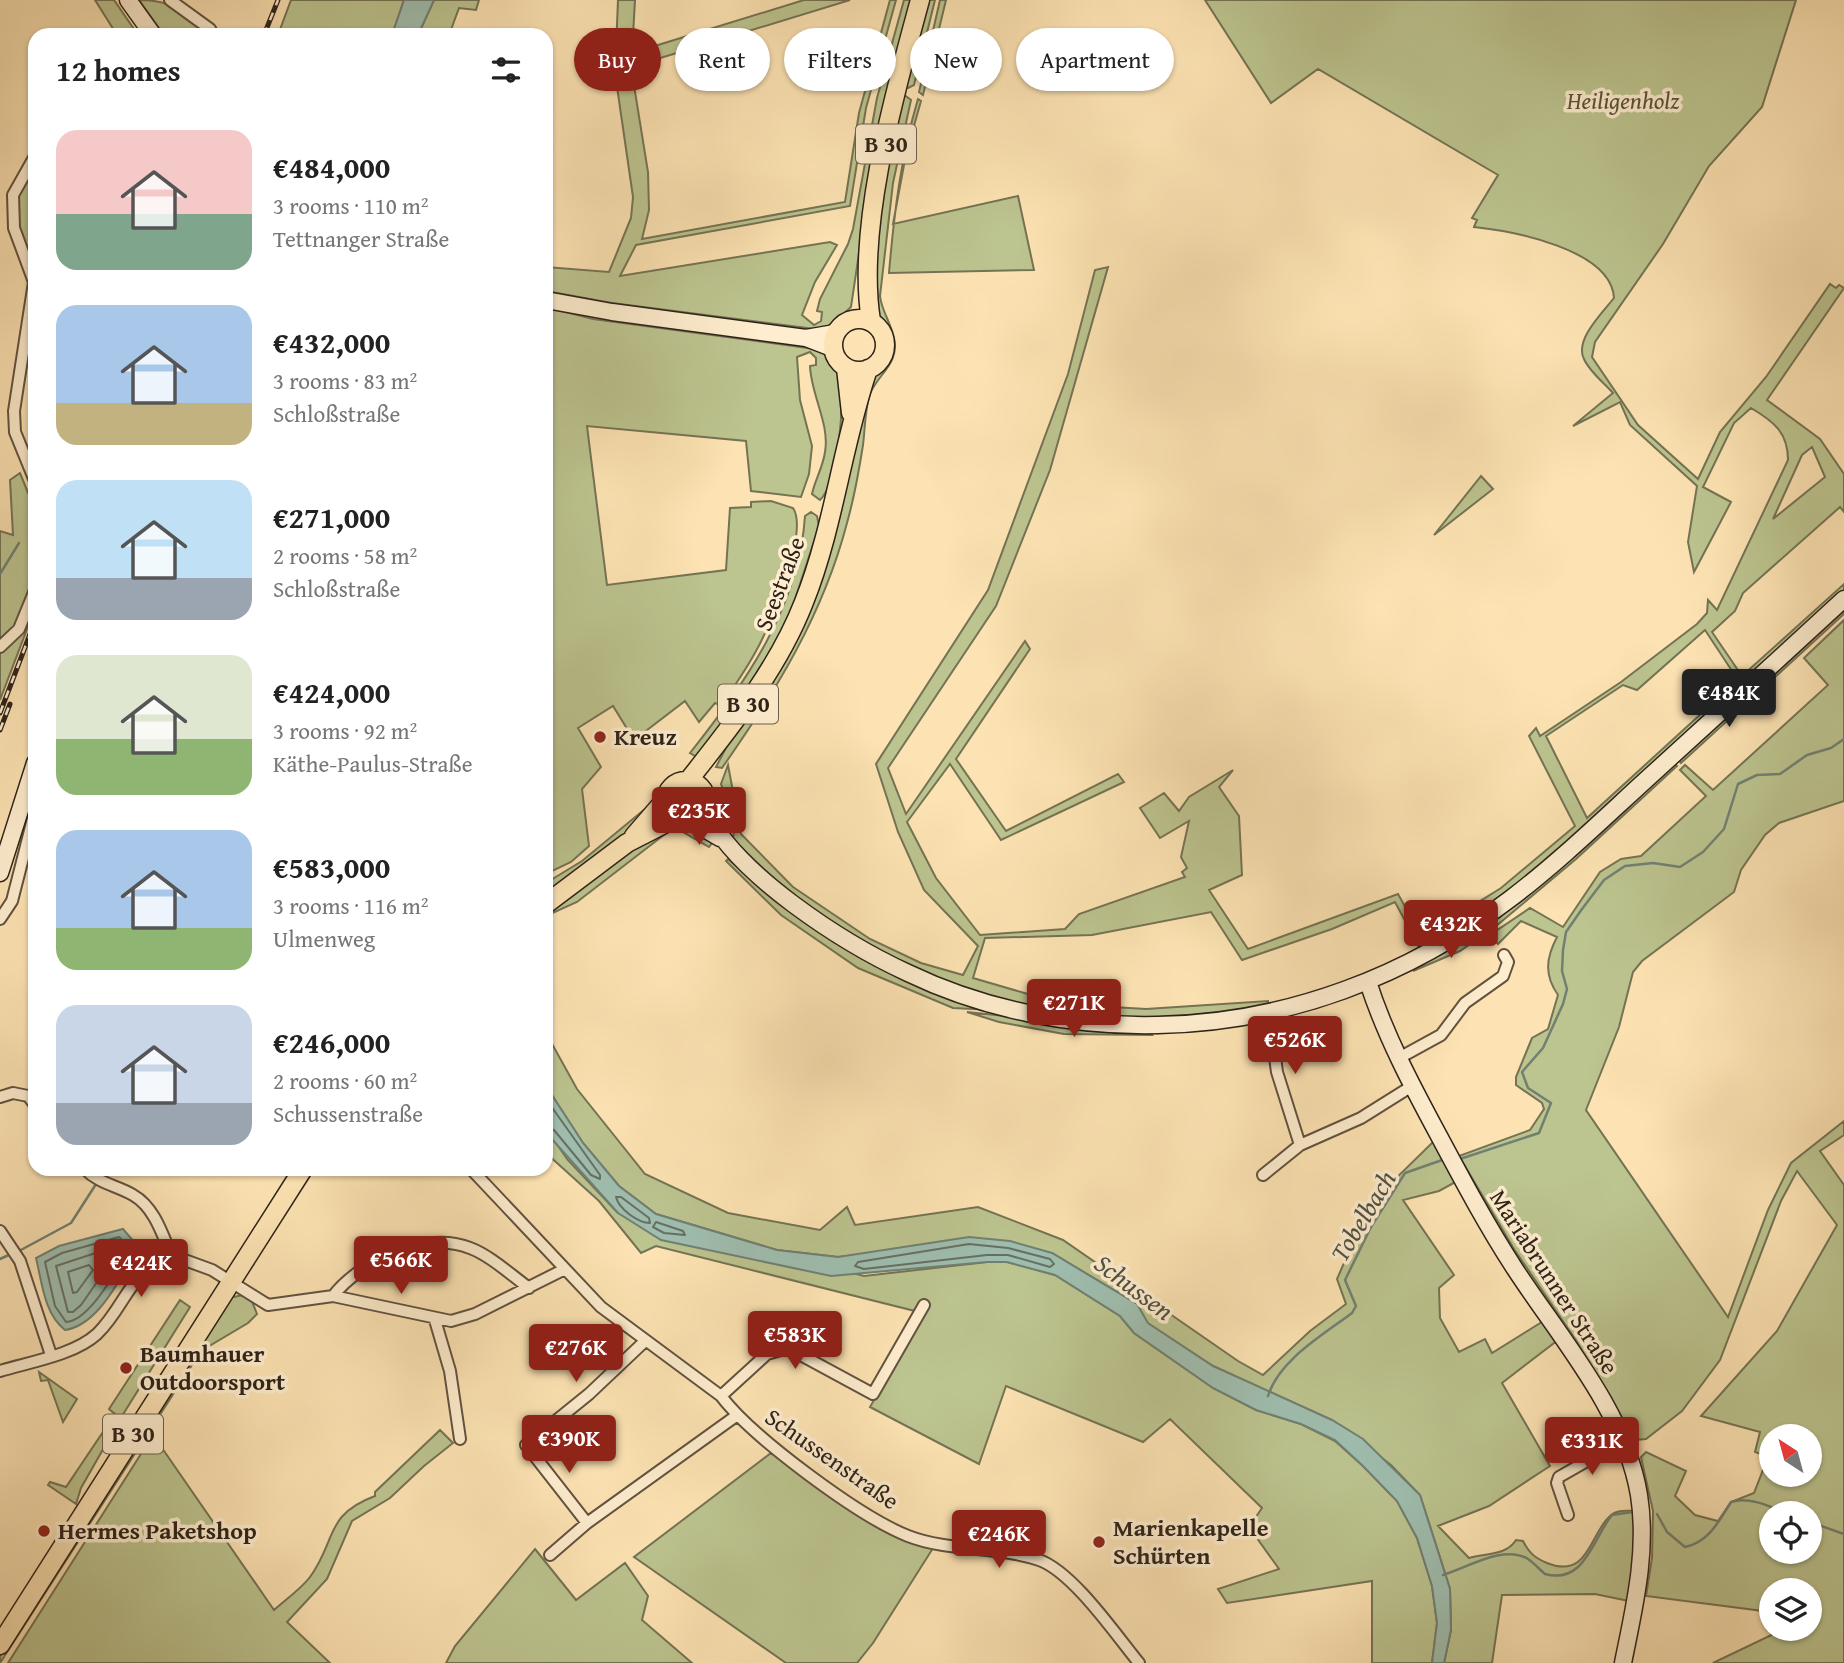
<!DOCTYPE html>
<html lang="en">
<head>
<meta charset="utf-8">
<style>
	:root { --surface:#fff; --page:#f2f2f2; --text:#222; --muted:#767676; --accent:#8f2418 }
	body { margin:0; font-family:"Gentium Book Plus",serif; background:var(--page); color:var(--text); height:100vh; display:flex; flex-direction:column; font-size:26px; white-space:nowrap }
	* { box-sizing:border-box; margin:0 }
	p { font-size:23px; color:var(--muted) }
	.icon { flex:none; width:38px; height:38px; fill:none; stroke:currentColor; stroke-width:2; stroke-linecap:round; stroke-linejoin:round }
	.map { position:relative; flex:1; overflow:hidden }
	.side { position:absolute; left:28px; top:28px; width:525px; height:1148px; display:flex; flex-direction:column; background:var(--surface); border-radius:21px; box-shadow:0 2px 5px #0004 }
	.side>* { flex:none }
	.top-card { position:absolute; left:574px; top:28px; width:665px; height:63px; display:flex; gap:14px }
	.needle { width:46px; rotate:324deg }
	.tools { position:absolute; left:1759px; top:1424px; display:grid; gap:14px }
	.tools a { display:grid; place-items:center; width:63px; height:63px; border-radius:50%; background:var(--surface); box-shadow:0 2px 5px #0004; font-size:35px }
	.price { position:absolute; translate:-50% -60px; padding:0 16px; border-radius:7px; background:var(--accent); color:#fff; font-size:23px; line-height:46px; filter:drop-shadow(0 2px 4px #0008) }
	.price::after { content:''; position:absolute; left:50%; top:42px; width:21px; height:16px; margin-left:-10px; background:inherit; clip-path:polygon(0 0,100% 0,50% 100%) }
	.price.on { background:#222; color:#fff }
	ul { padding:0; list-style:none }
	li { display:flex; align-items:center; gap:21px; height:175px; padding:0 28px }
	li span { display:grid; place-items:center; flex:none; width:196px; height:140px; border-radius:21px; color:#555 }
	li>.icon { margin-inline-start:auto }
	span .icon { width:84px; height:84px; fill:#fffc; stroke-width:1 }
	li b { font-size:30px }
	h2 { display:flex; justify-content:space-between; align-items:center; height:84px; padding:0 28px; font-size:30px }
	.tag { padding:0 24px; border-radius:32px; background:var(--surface); box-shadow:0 2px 5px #0004; font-size:24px; line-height:63px }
	.tag.on { background:var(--accent); color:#fff }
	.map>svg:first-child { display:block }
</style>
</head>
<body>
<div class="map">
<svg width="1844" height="1663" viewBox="0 0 1844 1663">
	<rect width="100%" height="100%" fill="#fde3b3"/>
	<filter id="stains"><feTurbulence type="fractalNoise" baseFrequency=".00286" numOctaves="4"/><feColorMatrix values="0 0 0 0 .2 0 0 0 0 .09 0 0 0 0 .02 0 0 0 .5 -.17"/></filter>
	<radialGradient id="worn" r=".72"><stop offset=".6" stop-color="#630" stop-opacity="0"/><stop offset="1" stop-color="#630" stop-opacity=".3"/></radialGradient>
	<!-- green -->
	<path fill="#bcc48f" stroke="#747354" stroke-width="2" fill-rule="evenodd" d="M95 0H114L138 35H117Z
		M139 0C170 0 188 10 208 35H164Z
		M291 0H404L392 35H278Z
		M434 0H479L476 10 459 8 449 35H418Z
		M618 0H635L632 53 804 0H850L631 67 648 172 649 210 642 239 845 202 859 113 890 0H896L866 108 850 206 636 245 620 276 830 242 837 245 815 282 802 315 814 325 821 321 822 312 817 311 820 299 848 244 853 229 877 98 904 0H912L873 159 851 307 830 326 815 329 612 303 546 291V267L609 272 631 218 633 197 615 73Z
		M926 0H935L914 85 908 88 903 84Z
		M940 0H946L923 95 919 92Z
		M1205 0H1796L1762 107 1709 166 1663 244 1595 342 1592 357 1638 425 1698 479 1720 432 1766 377 1830 284 1836 288 1839 285 1844 288 1767 400 1820 439 1844 474V512L1840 507 1743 593 1735 611 1712 632 1742 676 1844 584V590L1578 834 1492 905 1420 949 1395 902 1332 929 1242 960 1211 912 1092 935 985 938 973 978 1062 1004 1146 1009 1268 1001V1006L1258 1008C1229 1012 1198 1018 1168 1019 1069 1022 957 997 869 950 819 923 773 879 733 839L735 822 721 784 728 765 741 834 793 887 870 939 921 963 963 975 978 946 924 890 898 832 876 764 988 590 1068 374 1095 270 1108 267 1050 470 996 606 888 768 906 814 1025 641 1030 649 956 759 1006 831 1118 774 1124 782 1001 840 950 764 907 822 936 878 980 935 1065 929 1079 914 1185 877 1182 872 1187 868 1181 857 1189 821 1160 838 1140 808 1164 793 1179 811 1189 797 1233 770 1219 787 1239 816 1242 875 1209 890 1248 949 1398 894 1422 937 1501 888 1575 826 1529 736 1536 728 1540 736 1621 682 1697 624 1707 613 1708 600 1717 610 1788 460C1788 432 1773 421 1751 408L1734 423 1703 487 1731 502 1694 572 1688 542 1697 486 1630 425 1620 402 1573 426 1613 393C1604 383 1589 371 1584 359 1574 340 1603 312 1614 298 1611 249 1512 231 1474 227L1477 220 1472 218 1498 175 1318 69 1271 103ZM1812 447 1825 477 1773 519 1802 455ZM1705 630 1738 680 1587 818 1546 736 1623 685 1637 690Z
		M903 94 911 100 893 183 880 296C882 314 895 328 895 346 895 368 874 378 869 397 865 412 865 429 863 445 859 471 854 498 847 523 823 615 776 691 722 768L716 767 831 547 867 377 882 365 888 349 885 332 874 313 879 210Z
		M918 99 921 101 906 154 893 224 1018 196 1034 270 889 273C894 214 901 156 918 99Z
		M35 165V269L17 222 15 202Z
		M546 307 593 319 815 349C825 353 835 361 838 372 847 395 838 484 820 500L812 494C815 480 823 467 825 452 830 424 811 395 810 366L816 365V358L810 352 797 357 800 400 812 446 809 474 801 497 751 491 746 441 587 426 607 585 726 570 730 508 751 507V502L771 501 793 508C809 531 770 627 756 651 746 670 733 687 722 706L715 703 699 722 685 701 634 740 613 706 578 728 601 767 582 789 589 846 571 862 546 874Z
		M20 473 35 510V608L0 700V531L13 535 10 480Z
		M1481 476 1493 489 1434 535Z
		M811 512 817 516 819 526 785 630 770 657 700 759 690 753C745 684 799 607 805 516Z
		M1844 607V614L1681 763 1678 759Z
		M1844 620V801L1779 823 1765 835 1741 870 1734 892 1642 961 1633 972 1619 1027 1586 1110 1728 1317 1768 1210 1791 1163 1844 1121V1135L1820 1151 1844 1185V1663H1713L1784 1629H1810V1591H1771V1612L1646 1596 1652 1558 1653 1511 1641 1457 1646 1452 1686 1471 1675 1496 1695 1515 1718 1521 1731 1502 1754 1493 1768 1457 1755 1452 1760 1432 1701 1416 1777 1331 1837 1225 1797 1171 1781 1201 1720 1360 1682 1411 1646 1439 1635 1440 1577 1342 1514 1249 1459 1156 1530 1130 1544 1109 1542 1103 1516 1085V1077L1532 1038 1548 1029 1558 995C1544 975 1546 958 1557 937L1521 921 1498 944 1490 935 1530 908 1563 927 1600 872 1621 859 1641 856 1706 796 1680 770 1685 765 1713 790 1828 685 1804 658ZM1771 1437H1810V1475H1771ZM1771 1514H1810V1552H1771Z
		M1674 763 1677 766 1576 859 1495 927 1491 920Z
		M671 801a15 15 0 1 1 30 0a15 15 0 1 1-30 0Z
		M651 804C623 842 584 868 546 896V883L582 861Z
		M673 826 694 829 712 843 709 847 681 831H669L577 902 546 916V912L651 836Z
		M728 859C774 899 822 939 877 966 914 983 954 996 993 1010L953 1008 858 968 781 915 726 861Z
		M1488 923 1492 929 1460 951 1413 971Z
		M967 1012 1149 1031 1152 1035 1064 1034 999 1022Z
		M546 1033 577 1089 645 1174 728 1213 820 1230 847 1207 855 1225 978 1207 1063 1240 1238 1361 1263 1375 1310 1331 1346 1304 1337 1279 1351 1247 1387 1187 1437 1138 1461 1179 1439 1191 1403 1200 1454 1275 1439 1288 1440 1318 1459 1352 1485 1339 1492 1353 1545 1320 1558 1340 1502 1383 1550 1466 1489 1506 1438 1526 1469 1558C1485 1553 1506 1556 1516 1540L1523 1541C1529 1553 1535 1558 1547 1563 1589 1580 1590 1533 1610 1516 1617 1509 1627 1511 1637 1511V1547L1629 1601 1595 1594 1502 1595 1492 1663H1444L1451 1630 1450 1589 1420 1495 1391 1465 1332 1420 1213 1366 1147 1323 1137 1304 1052 1253H873L838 1257 777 1250 656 1214 619 1186 583 1143 546 1086Z
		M546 1129 568 1160 618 1213 864 1276 987 1262H1007L1055 1275 1120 1316 1134 1333 1213 1388 1256 1410 1301 1424 1335 1441 1363 1466 1397 1501 1417 1538 1432 1586 1437 1623 1432 1663H1372V1581L1227 1603 1218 1589 1279 1569 1249 1527 1262 1508 1170 1419 1143 1442 1006 1386 979 1464 870 1407 929 1304 921 1301 915 1311 656 1246 641 1253 599 1201 546 1153Z
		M243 1295 251 1299 257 1314 248 1323 201 1351 0 1663V1656L229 1298Z
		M180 1300 190 1307 122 1416 81 1488 76 1504 48 1485 50 1482 66 1487 115 1414 109 1409Z
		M39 1372 77 1399 63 1422 48 1380 41 1381Z
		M440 1430 453 1443 424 1466 390 1498 352 1521 327 1579 287 1622 330 1663H8L153 1435 274 1610C285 1600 301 1589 310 1577 337 1540 324 1515 375 1496V1492Z
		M771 1453 832 1497 935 1545 873 1643 857 1663H786L634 1557Z
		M535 1549 576 1600 625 1563 648 1596 642 1620 692 1663H446L455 1646Z"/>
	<!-- water -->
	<path fill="#9fbeaf" stroke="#718073" stroke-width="2" d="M404 0H434L418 35H392Z
		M546 1086 583 1143 619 1186 656 1214 777 1250 838 1257 969 1237 1010 1241 1052 1253 1137 1304 1148 1323 1213 1366 1332 1420 1363 1439 1420 1495 1450 1589 1451 1630 1444 1663H1432L1437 1623 1432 1586 1417 1538 1397 1501 1363 1466 1335 1440 1301 1424 1256 1410 1213 1388 1134 1333 1120 1316 1055 1275 1007 1262H987L831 1276 661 1240 618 1213 550 1137 546 1129Z
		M123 1229 136 1244 135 1255C118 1281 98 1325 65 1330 44 1314 42 1282 36 1258L59 1246Z"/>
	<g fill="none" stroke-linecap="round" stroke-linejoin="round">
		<!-- shore -->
		<path stroke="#667064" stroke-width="2" d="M546 1099 600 1175V1179L591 1175 554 1130 546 1127
			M616 1197H621L649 1218 650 1223C638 1223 619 1209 616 1197Z
			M656 1222 683 1231 685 1235 664 1233 653 1227Z
			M119 1237 128 1246V1253C115 1272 89 1321 66 1322L55 1306 45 1262 62 1253Z
			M969 1244 1008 1248 1050 1259 1054 1264 1050 1267 1008 1255H987L864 1269 855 1266 858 1262Z
			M114 1247 118 1252 81 1305 73 1312H68L56 1266Z
			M89 1265 93 1270 77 1292 73 1293 68 1272Z"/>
		<!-- stream -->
		<path stroke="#718073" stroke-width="2.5" d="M0 574 19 543
			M1460 1159 1539 1133 1551 1103 1528 1088 1522 1072 1543 1048 1563 1004 1567 989 1562 971 1563 950 1566 932 1582 909 1604 880 1625 866 1653 863 1680 867 1703 852 1724 829 1738 784 1757 775 1780 774 1807 755 1831 748 1844 739
			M102 1176 106 1169
			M19 1251 71 1223 98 1181
			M0 1259 13 1253
			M1268 1396C1279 1360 1323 1335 1352 1313L1356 1306 1345 1280 1371 1227 1405 1173 1445 1159
			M1657 1514 1667 1532 1685 1547C1709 1542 1719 1521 1731 1502 1750 1496 1771 1507 1788 1514
			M1810 1522 1844 1534
			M1443 1575C1467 1568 1504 1544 1528 1559 1534 1563 1539 1569 1545 1574 1585 1585 1593 1538 1612 1515L1632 1512"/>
		<defs>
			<path id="street" d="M170 0 210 29 213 35
				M35 156 13 195 14 228 34 282 14 411 15 432 35 481
				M0 647 19 629 35 590
				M0 919 12 901 35 811
				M1269 1012 1277 1072 1300 1145
				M1399 1058 1441 1035 1465 1003 1503 976 1508 962 1504 955
				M0 1097 13 1093 28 1096 35 1105
				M85 1169C99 1184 116 1185 133 1195 154 1207 162 1233 171 1255
				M471 1169 601 1307 721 1396C753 1438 860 1517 908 1536 949 1552 999 1546 1039 1560 1073 1572 1116 1635 1139 1663
				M1263 1175 1300 1145 1361 1118 1412 1086
				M0 1231 20 1261 51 1355
				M333 1296C360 1261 426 1230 470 1248 491 1256 511 1275 529 1288
				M435 1320 450 1371 460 1439
				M0 1371C30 1362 74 1355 97 1334 126 1306 129 1271 171 1255L212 1270 268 1305 333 1296 451 1321 475 1314 565 1269
				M721 1396 767 1354 788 1348 873 1394 924 1305
				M1568 1515 1557 1483 1559 1477 1622 1441
				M587 1523 526 1445 589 1394 644 1342
				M550 1555 587 1523 736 1416"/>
			<path id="secondary" d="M128 0 153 35
				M546 300 612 312 806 338 832 348
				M806 338 835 333
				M705 809C734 874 845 944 908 973 985 1010 1073 1027 1158 1025 1286 1023 1409 976 1510 899 1559 862 1603 819 1648 778 1714 718 1779 659 1844 599
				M691 821 720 838
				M0 873 35 763
				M1368 982C1385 1035 1412 1086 1439 1136 1463 1181 1487 1226 1515 1269 1560 1338 1625 1411 1639 1495 1648 1552 1634 1608 1623 1663"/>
			<path id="primary" d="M833 345a26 26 0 1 1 52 0a26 26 0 1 1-52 0Z
				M871 321C856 228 895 92 920 0
				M846 368 851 413
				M666 801a20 20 0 1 1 40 0a20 20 0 1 1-40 0Z
				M688 781C732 725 778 669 804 602 834 527 842 445 868 369
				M634 836 666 799
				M546 904 627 843 676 818
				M0 1645 303 1169"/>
		</defs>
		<!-- street casing -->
		<use href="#street" stroke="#615240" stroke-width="14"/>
		<!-- secondary casing -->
		<use href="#secondary" stroke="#2d2219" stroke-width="19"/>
		<!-- primary casing -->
		<use href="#primary" stroke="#2d2219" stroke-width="21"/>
		<!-- street -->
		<use href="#street" stroke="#feedce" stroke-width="10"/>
		<!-- secondary -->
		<use href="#secondary" stroke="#feedce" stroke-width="16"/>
		<!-- primary -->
		<use href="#primary" stroke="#fde3b3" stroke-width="18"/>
		<defs>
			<path id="rail" d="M264 35 278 0
				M0 713 35 621
				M0 730 10 704"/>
		</defs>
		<!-- rail casing -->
		<use href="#rail" stroke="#2d2219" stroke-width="5"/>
		<!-- rail -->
		<use href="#rail" stroke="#feedce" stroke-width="2.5" stroke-dasharray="8" stroke-linecap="butt"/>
	</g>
	<!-- markers -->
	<g fill="#8f2418" stroke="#feedce" stroke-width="2.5">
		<circle cx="600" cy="737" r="7"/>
		<circle cx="126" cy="1368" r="7"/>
		<circle cx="44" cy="1531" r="7"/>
		<circle cx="1099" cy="1542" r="7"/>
	</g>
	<g text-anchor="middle" stroke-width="7" stroke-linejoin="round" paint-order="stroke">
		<!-- shield labels -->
		<g fill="#feedce" stroke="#6c5f4f" stroke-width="2">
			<rect x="856" y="124.5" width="60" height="39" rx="5"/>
			<rect x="718" y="684.5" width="60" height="39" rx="5"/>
			<rect x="103" y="1414.5" width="60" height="39" rx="5"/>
		</g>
		<g font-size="23" font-weight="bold" fill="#2d2219">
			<text x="886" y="152">B 30</text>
			<text x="748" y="712">B 30</text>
			<text x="133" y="1442">B 30</text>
		</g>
		<!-- park labels -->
		<g font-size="24" font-style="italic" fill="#58533c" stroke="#feedce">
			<text x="1623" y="109">Heiligenholz</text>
		</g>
		<!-- street labels -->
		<g font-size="24" fill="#2d2219" stroke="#feedce">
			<text transform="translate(780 584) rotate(-69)" y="8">Seestraße</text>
			<text transform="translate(1554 1282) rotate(57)" y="8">Mariabrunner Straße</text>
			<text transform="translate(832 1459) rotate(35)" y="8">Schussenstraße</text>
		</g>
		<!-- poi labels -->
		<g font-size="24" font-weight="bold" fill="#2d2219" stroke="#feedce" text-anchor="start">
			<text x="614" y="745">Kreuz</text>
			<text x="140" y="1362">Baumhauer<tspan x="140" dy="28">Outdoorsport</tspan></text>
			<text x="1113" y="1536">Marienkapelle<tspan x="1113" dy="28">Schürten</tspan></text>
			<text x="58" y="1539">Hermes Paketshop</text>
		</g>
		<!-- water labels -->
		<g font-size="26" font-style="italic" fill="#4f5146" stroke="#feedce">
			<text transform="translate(1363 1216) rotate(-59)" y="9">Tobelbach</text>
			<text transform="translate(1134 1287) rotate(37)" y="9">Schussen</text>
		</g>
	</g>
	<rect width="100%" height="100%" filter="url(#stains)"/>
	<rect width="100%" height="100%" fill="url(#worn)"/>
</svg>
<div class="tools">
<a><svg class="needle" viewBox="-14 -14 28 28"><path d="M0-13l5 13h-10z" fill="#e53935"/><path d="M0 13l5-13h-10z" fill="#767676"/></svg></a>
<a><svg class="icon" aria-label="locate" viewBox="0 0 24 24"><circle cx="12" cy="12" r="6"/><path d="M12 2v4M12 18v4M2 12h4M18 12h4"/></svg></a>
<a><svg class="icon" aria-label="layers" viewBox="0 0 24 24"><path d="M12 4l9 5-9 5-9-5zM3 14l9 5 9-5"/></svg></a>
</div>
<b class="price on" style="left:1729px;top:729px">€484K</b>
<b class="price" style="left:699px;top:847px">€235K</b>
<b class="price" style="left:1451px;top:960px">€432K</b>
<b class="price" style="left:1074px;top:1039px">€271K</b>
<b class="price" style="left:1295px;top:1076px">€526K</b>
<b class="price" style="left:401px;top:1296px">€566K</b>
<b class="price" style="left:141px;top:1299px">€424K</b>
<b class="price" style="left:795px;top:1371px">€583K</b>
<b class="price" style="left:576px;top:1384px">€276K</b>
<b class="price" style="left:569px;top:1475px">€390K</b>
<b class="price" style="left:1592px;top:1477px">€331K</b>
<b class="price" style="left:999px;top:1570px">€246K</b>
<div class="top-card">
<a class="tag on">Buy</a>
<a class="tag">Rent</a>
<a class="tag">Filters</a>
<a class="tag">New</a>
<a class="tag">Apartment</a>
</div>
<section class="side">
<h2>12 homes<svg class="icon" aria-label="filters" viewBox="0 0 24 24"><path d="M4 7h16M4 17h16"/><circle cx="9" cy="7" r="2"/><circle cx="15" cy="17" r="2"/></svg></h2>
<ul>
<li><span style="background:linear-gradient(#f6c9c9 60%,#7fa58c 0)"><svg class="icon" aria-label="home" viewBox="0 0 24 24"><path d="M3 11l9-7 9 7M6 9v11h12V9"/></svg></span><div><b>€484,000</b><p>3 rooms · 110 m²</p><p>Tettnanger Straße</p></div></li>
<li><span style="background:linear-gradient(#a9c7e8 70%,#c2b280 0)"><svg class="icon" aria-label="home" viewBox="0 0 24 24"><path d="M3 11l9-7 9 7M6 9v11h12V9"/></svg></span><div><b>€432,000</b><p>3 rooms · 83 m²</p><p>Schloßstraße</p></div></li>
<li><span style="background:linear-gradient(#bfe0f5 70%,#9aa5b1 0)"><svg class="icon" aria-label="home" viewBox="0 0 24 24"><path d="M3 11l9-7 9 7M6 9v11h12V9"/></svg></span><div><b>€271,000</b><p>2 rooms · 58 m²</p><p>Schloßstraße</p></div></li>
<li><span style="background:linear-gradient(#dfe7d0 60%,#8fb573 0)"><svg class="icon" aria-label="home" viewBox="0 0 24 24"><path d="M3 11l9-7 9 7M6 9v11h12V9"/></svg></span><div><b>€424,000</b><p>3 rooms · 92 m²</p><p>Käthe-Paulus-Straße</p></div></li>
<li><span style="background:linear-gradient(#a9c7e8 70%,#8fb573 0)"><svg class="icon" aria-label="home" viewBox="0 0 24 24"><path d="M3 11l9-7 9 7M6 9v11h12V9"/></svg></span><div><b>€583,000</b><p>3 rooms · 116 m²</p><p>Ulmenweg</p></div></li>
<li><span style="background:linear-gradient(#c9d6e8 70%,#9aa5b1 0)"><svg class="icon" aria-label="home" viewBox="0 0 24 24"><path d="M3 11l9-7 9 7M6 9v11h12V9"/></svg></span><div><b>€246,000</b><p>2 rooms · 60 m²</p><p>Schussenstraße</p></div></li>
</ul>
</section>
</div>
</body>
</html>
